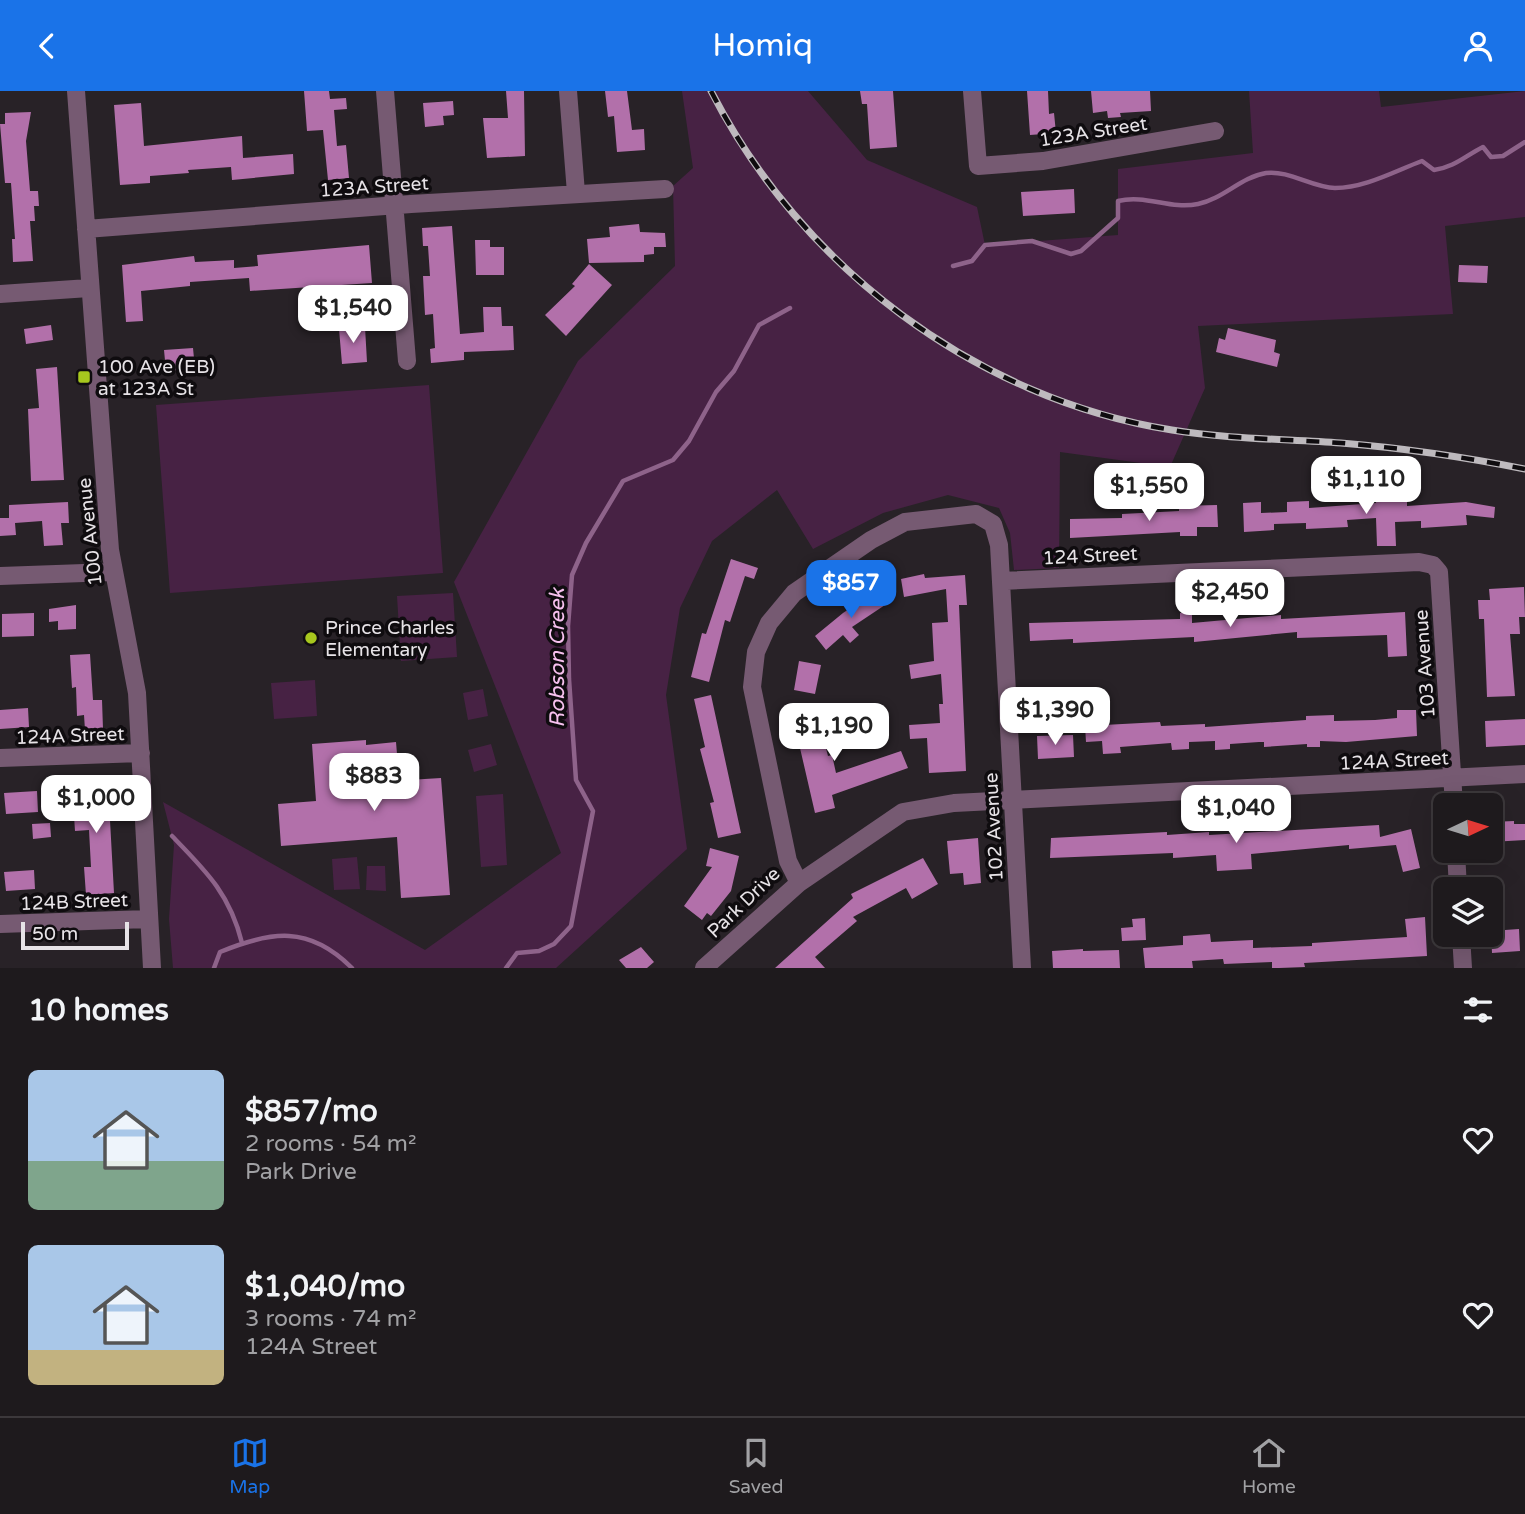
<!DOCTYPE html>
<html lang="en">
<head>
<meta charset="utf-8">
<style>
	:root { --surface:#1e1a1d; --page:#2b272a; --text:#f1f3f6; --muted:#a1a1a4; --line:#3c383b; --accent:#1a73e8 }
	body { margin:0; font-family:"Varela Round",sans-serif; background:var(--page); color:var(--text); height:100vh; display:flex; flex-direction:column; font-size:26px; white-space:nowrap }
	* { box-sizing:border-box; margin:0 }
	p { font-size:23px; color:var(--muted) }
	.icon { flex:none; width:38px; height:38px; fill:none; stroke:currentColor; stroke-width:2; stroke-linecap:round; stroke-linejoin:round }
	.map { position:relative; height:877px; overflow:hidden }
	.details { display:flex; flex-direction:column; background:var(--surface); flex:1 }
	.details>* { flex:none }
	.needle { width:46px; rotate:86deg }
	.fabs { position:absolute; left:1433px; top:702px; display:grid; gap:14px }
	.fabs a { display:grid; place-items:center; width:70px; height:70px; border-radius:10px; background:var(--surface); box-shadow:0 7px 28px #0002,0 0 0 2px var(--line); font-size:35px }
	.scale { position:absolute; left:21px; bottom:18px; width:108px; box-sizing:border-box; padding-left:7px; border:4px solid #e7e3e7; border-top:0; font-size:19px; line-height:24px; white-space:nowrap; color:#e7e3e7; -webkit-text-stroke:5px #0f0c0f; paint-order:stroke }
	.price { position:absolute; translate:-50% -60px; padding:0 16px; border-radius:14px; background:#fff; color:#222; font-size:23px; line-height:46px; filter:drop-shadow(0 2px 4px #0008) }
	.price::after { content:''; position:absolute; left:50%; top:42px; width:21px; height:16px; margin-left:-10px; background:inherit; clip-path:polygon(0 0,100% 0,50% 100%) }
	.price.active { background:var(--accent); color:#fff }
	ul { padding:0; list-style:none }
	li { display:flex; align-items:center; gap:21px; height:175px; padding:0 28px }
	li span { display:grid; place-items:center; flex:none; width:196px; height:140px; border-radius:10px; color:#555 }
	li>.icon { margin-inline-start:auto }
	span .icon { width:84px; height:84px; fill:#fffc; stroke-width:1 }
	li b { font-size:30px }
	h2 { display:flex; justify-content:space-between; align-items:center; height:84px; padding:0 28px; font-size:30px }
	header { display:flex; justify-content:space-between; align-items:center; height:91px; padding:0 28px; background:var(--accent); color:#fff; font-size:32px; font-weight:600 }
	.menu { display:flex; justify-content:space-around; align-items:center; height:98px; border-top:2px solid var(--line); background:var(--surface); font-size:19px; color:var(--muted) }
	.menu a { display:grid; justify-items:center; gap:4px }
	.menu .active { color:var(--accent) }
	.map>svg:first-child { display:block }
</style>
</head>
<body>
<header><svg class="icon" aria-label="back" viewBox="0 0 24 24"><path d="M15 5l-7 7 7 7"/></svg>Homiq<svg class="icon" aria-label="person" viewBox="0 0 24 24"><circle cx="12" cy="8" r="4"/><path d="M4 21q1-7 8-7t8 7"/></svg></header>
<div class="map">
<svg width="1525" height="877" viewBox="0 0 1525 877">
	<rect width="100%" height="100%" fill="#282227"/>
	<!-- green -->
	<path fill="#472244" d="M682 0H808L867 69 977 116 985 154 1118 144V78L1253 62 1249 0H1379L1381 16 1525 0V126L1445 135 1453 223 1198 235 1205 297 1170 376 1060 361 1059 477 1014 479 1010 442 999 417 948 404 883 422 813 458 777 399 712 450 680 517 666 604 687 758 556 877H173L169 828 174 754 163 711 425 859 561 762 454 491 578 270 675 175 673 95 693 77Z
		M429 294 443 482 170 502 156 314Z
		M453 502 457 566 401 570 397 505Z
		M315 589 317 625 274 628 271 592Z
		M483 598 488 625 468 629 463 602Z
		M491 653 497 674 474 681 468 659Z
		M503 703 507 774 481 776 476 705Z
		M357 766 360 798 334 799 332 768Z
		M367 775H385L386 800 366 799Z"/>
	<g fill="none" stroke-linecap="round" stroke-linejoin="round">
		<!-- stream -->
		<path stroke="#8e638a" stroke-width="4.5" d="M953 175 972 170 985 154 1032 150 1071 163 1081 160 1118 127V110C1146 103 1170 119 1198 113 1223 108 1241 86 1266 82 1289 79 1313 97 1335 97 1365 97 1395 80 1422 70L1434 79C1455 76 1465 65 1483 56L1491 66 1503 65 1525 51
			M172 745C206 780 230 803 242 852
			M214 877 220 861C271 840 309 834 352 877
			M506 877 517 862 539 860 554 853 571 835 593 720 576 689 569 588 568 535 572 484 586 452 623 390 673 369 689 350 716 301 734 280 759 234 790 217"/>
	</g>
	<!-- building -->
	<path fill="#b270aa" d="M304 0H329L330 8 346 7 347 18 334 19 337 55 346 54 349 87 328 89 323 39 307 40Z
		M506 0H524L525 65 487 67 483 27H508Z
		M605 0H627L632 39 644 38 645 59 617 61 614 25 608 26Z
		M860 0H893L897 56 870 58 867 13H862Z
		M1027 0H1048L1049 23 1054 22 1056 42 1030 44Z
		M1091 0H1150L1151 20 1120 22 1121 26 1108 27 1107 20 1093 22Z
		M453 10 454 24 443 25 444 34 425 36 423 12Z
		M141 12 144 55 242 45 243 67 293 63 294 83 232 89 231 76 188 79 189 82 150 85V92L120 94 114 14Z
		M31 21 26 50 30 100H38L39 115H34L35 130H30L33 170 13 171 12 148H15L11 92H5L0 33H5V22Z
		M1074 98 1075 122 1023 125 1021 101Z
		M639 133 640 141 665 142 666 156H654V163L644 164V171L589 172 587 148 610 146 609 136Z
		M452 135 460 243 484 241 483 216H501L502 235H513L514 259 464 261V269L431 272 430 258 435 257 433 223 425 224 423 185H430L428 155H423L422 137Z
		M475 149H490V156H504V184H476Z
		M369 154 372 192 250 200 249 187 190 191V195L141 200 143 230 126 231 122 174 194 165 195 171 234 169V177L258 175 257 164Z
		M589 173 612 194 566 245 545 224 575 195 572 193Z
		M1459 174 1488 175 1487 192 1458 191Z
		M51 234 53 249 26 253 24 238Z
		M365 236 367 271 342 273 339 238Z
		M1228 237 1276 249 1274 261 1280 263 1277 276 1216 261 1219 247 1225 249Z
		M193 257 195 278 166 280 164 259Z
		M57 276 64 389 31 390 28 318 39 317 36 278Z
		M1407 404V415L1466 411 1495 416 1494 427 1466 424 1467 434 1421 437V430L1395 431 1396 455H1377L1376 427 1347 429 1348 436 1306 438V432L1274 433V439L1244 441 1243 412 1261 411V422L1287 421V411L1309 410V417L1376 412V405Z
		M68 411 69 432H61L63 454 44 455 42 430 15 432 16 444 0 445V427H9V414Z
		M1217 414 1218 436H1197V445H1180V441L1070 447V428L1122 427V423L1179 420V415Z
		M731 468 758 477 754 488 745 485 730 531 725 529 709 591 691 586 702 542 706 543Z
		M924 483 925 487 965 484 967 514H959L966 680 929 682 927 647 910 648 909 634 940 632 939 613H943L941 583 911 588 909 574 934 570 932 532 948 531 946 498 904 506 901 488Z
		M1524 496 1525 526H1519L1520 543H1510L1515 605 1487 606 1484 528H1479L1478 509H1490L1489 498Z
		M879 498 888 512 852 536 859 544 850 552 843 544 826 559 815 545 843 522Z
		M76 514V538L58 539V530L49 531V518Z
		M1405 521 1407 565 1388 566 1387 544 1297 547V541L1194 551V546L1073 552V548L1030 550 1029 532 1180 528V522H1192V532L1281 524V528Z
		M34 522V545L2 546V523Z
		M90 563 93 609H102L103 638 85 639 84 624 77 625 76 596 72 597 70 564Z
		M799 570 821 574 815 603 794 599Z
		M711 604 741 742 718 747 710 712 714 711 700 658 705 656 694 608Z
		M814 612 828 665 832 664 836 682 901 660 908 677 832 704 835 717 815 722 791 618Z
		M28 617 29 636 0 638V619Z
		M1397 619H1416L1417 645 1346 651 1320 650V656H1307V653L1264 656V651H1259L1230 653V658L1215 659V650L1189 651V658L1172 659 1171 652 1120 656 1121 662 1103 663 1102 650 1086 651 1085 635 1160 631 1161 635 1205 633V636L1306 629V625L1334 624V630L1375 629 1397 627Z
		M1525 628V654L1486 656 1485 630Z
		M1073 644 1074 666 1038 668 1037 645Z
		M366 649V654L396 651 398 675 368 678 370 706 394 704 392 690 441 687 450 804 401 807 397 746 281 755 278 713 316 710 312 653Z
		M108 693 114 802 86 804 84 776H91L89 739 75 740 72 695Z
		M37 700 38 721 6 723 4 702Z
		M1514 730V733H1525V749L1491 751V731Z
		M50 732 51 746 33 748 32 733Z
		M1379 734 1380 746 1411 738 1420 777 1403 781 1396 754 1349 758V754L1251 763 1252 778 1217 780 1216 764 1173 767V762L1050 767 1051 747 1167 741V744L1209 741V744Z
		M978 747 981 792 964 794 963 782 950 783 947 750Z
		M710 757 739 765 731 800 711 825 707 822 702 829 684 815 712 776 706 775Z
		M923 767 938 793 912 808 906 797 853 826 857 830 815 866 825 877H775L853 807 851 803Z
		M34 779 35 798 6 800 4 781Z
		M1425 826 1427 865 1304 872 1305 876 1279 877H1272V871L1224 873 1223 868 1192 870 1193 877H1145L1143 857 1183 854V845L1210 843 1211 851 1253 849V857L1312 855V852L1407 846 1405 828Z
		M1145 827 1146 849 1122 850 1121 837 1133 836 1132 828Z
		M1519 838 1520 860 1492 862 1491 840Z
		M641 856 654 871 647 877H626L619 869Z
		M1083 858V860L1119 859 1120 877H1053L1052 860Z"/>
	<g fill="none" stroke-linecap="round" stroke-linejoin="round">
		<!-- minor -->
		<path stroke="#765a72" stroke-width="18" d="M76 0 110 459 137 602 152 877
			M385 0 407 270
			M568 0 576 102
			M972 0 978 75 1043 70 1215 40
			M86 138 411 113 665 98
			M0 203 89 197
			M0 485 112 481
			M1001 490 1419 471 1433 474 1439 481 1454 714
			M0 667 141 662
			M1456 760 1458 798
			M799 792 903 721 954 712 1525 683
			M0 833 148 828
			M1461 844 1463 877
			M704 877 799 792 788 770 752 596 756 561 769 532 794 502 871 449 905 431 976 423 993 433 999 454 1022 877"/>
		<defs>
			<path id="rail" d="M711 0C801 176 976 308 1172 339 1228 348 1285 348 1341 352 1403 357 1464 366 1525 378"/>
		</defs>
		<!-- rail casing -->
		<use href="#rail" stroke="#bebabe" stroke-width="7"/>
		<!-- rail -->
		<use href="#rail" stroke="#0f0c0f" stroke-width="4.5" stroke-dasharray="13" stroke-linecap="butt"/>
	</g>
	<!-- markers -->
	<g fill="#a7c71e" stroke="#0f0c0f" stroke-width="2.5">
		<rect x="77" y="279" width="14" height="14" rx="3.5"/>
		<circle cx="311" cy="547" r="7"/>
	</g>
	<g text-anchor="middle" stroke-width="7" stroke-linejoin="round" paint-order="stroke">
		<!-- street labels -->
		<g font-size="19" fill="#e7e3e7" stroke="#0f0c0f">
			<text transform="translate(1093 40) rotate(-9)" y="7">123A Street</text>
			<text transform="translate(374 95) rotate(-4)" y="7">123A Street</text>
			<text transform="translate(89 441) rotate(-96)" y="7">100 Avenue</text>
			<text transform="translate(1090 464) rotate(-3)" y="7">124 Street</text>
			<text transform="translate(1424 573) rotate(-94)" y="7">103 Avenue</text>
			<text transform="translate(70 644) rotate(-2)" y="7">124A Street</text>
			<text transform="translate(1394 669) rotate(-3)" y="7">124A Street</text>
			<text transform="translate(993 736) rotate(-93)" y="7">102 Avenue</text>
			<text transform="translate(74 810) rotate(-2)" y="7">124B Street</text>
			<text transform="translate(743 811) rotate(-44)" y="7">Park Drive</text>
		</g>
		<!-- poi labels -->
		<g font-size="19" fill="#e7e3e7" stroke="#0f0c0f" text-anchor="start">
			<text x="98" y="282">100 Ave (EB)<tspan x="98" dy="22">at 123A St</tspan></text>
			<text x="325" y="543">Prince Charles<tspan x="325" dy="22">Elementary</tspan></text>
		</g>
		<!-- water labels -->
		<g font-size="21" font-style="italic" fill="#f7c1ef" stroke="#0f0c0f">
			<text transform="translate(557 567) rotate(-90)" y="7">Robson Creek</text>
		</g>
	</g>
</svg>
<div class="fabs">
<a><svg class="needle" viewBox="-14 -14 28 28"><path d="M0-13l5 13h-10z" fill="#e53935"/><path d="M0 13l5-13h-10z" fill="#a1a1a4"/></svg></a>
<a><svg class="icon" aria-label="layers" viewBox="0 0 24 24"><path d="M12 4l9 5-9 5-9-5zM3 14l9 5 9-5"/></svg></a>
</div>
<div class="scale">50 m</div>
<b class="price" style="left:353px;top:254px">$1,540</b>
<b class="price" style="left:1366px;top:425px">$1,110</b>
<b class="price" style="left:1149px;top:432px">$1,550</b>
<b class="price active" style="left:851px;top:529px">$857</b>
<b class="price" style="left:1230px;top:538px">$2,450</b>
<b class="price" style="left:1055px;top:656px">$1,390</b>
<b class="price" style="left:834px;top:672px">$1,190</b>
<b class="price" style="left:374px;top:722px">$883</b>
<b class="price" style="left:96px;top:744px">$1,000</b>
<b class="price" style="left:1236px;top:754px">$1,040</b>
</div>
<section class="details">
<h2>10 homes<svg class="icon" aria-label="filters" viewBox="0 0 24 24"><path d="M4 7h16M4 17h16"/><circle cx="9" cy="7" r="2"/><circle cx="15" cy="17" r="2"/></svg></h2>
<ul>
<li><span style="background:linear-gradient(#a9c7e8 65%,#7fa58c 0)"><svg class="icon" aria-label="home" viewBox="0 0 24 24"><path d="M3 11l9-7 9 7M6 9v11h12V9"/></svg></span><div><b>$857/mo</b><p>2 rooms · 54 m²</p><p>Park Drive</p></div><svg class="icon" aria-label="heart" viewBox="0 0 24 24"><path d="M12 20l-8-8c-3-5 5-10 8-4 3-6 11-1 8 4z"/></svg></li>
<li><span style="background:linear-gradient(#a9c7e8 75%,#c2b280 0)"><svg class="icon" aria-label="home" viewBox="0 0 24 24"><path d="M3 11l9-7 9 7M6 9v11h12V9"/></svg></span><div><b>$1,040/mo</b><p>3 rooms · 74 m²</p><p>124A Street</p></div><svg class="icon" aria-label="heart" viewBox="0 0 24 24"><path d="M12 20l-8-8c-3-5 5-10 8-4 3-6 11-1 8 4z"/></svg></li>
</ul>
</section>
<nav class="menu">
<a class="active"><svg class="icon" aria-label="map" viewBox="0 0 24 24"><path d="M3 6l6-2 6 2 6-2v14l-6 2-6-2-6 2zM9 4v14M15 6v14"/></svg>Map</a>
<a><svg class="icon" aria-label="saved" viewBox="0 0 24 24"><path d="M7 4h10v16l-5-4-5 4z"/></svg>Saved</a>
<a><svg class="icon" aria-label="home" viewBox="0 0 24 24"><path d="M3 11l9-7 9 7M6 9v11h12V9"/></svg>Home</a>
</nav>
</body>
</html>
